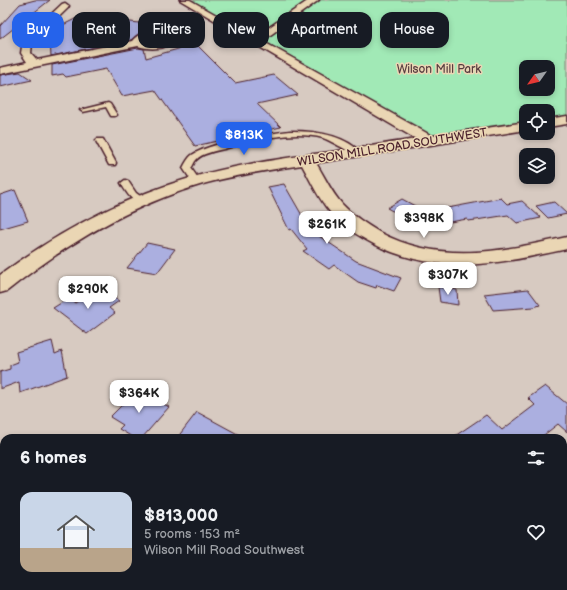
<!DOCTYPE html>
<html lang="en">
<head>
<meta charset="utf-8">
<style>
	:root { --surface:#171b24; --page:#242831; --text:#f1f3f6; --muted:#9ea1a6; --line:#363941; --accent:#2563eb }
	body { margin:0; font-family:"Balsamiq Sans",sans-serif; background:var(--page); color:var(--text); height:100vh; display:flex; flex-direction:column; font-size:15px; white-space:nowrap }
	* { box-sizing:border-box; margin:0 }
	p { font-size:13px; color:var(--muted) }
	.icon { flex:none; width:22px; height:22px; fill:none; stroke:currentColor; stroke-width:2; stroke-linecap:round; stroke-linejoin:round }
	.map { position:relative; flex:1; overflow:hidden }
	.drawer { position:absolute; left:0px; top:434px; width:567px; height:156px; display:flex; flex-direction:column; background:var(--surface); border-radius:12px 12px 0 0; box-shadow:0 2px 6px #0003 }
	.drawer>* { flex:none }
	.banner { position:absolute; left:12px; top:12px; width:543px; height:36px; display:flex; gap:8px }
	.needle { width:26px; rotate:236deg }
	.fabs { position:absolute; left:519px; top:60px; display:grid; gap:8px }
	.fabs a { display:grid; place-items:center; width:36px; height:36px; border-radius:8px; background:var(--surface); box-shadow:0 2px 6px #0003; font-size:20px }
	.price { position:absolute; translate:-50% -34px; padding:0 9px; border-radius:8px; background:#fff; color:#222; font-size:13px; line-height:26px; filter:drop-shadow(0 1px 2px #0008) }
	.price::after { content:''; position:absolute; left:50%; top:24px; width:12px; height:9px; margin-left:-6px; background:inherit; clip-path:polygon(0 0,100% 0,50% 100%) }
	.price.selected { background:var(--accent); color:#fff }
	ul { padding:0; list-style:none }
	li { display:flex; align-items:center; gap:12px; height:100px; padding:0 20px }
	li+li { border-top:1px solid var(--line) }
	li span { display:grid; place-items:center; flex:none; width:112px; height:80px; border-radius:12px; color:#555 }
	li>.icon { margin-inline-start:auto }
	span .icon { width:48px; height:48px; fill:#fffc; stroke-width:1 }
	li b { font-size:17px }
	h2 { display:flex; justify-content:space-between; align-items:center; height:48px; padding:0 20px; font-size:17px }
	.chip { padding:0 14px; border-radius:12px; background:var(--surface); box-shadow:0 2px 6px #0003; font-size:14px; line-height:36px }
	.chip.selected { background:var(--accent); color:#fff }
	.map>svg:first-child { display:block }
</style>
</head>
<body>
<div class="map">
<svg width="567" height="590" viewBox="0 0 567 590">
	<rect width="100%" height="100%" fill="#d7cac1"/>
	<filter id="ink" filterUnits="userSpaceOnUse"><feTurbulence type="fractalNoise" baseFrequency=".025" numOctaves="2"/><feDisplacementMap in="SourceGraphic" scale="8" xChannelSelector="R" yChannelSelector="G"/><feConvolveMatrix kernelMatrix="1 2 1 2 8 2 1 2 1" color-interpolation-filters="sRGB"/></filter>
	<g filter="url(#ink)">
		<!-- green -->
		<path fill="#a1e9b6" stroke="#768470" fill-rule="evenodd" d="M180 0H567V118L548 121V111H526V125L425 142 308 70ZM526 67H548V89H526Z"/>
		<!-- building -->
		<path fill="#abafe0" stroke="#4a1f2b" d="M35 0H50L0 39V26L20 4Z
			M81 16 139 23 141 33 131 40 51 56 50 40 63 30H53Z
			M196 44 235 83 274 75 298 95 257 104 281 127 195 146 155 90 122 96 106 69 66 77 63 74 52 76V65L138 48 144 49 146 58Z
			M20 72 32 80 0 87V75Z
			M284 184 303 217 319 236 356 261 401 278 394 291 377 285 376 288 358 282 334 265 329 269 303 251 307 249 291 229 289 230 268 187Z
			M15 190 28 221 0 229V195Z
			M501 198 507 204 522 201 541 218 517 223 508 215 476 220 468 221 467 219 439 224 435 226 422 220 416 224 387 208 402 199 426 212Z
			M554 202 567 214 548 218 536 206Z
			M147 243 175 249 157 273 127 268Z
			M438 287 457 290 458 305 440 302Z
			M97 288H100L119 301 109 308 115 313 87 334 53 308 69 298 75 303Z
			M528 289 540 305 534 307 493 310 484 294Z
			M52 341 55 354 62 351 67 376 20 393 19 382 0 389V372L10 369V365L18 362 16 352Z
			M545 386 567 404V432L558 424 540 438H452L486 415 502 430 535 405 528 398Z
			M138 389 169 407 142 438H134L119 429 123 425 110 417Z
			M197 412 245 438H177Z"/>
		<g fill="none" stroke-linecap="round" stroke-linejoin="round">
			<defs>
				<path id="service" d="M108 103 110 104 117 115 115 116H111L106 107 83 112 80 110Z
					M290 131C314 131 343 134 360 152L359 154C353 155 332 141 323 138 291 130 255 140 224 149 215 151 202 153 196 160 194 162 193 166 191 168L200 181 199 183H193L183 168C185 164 188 158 192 155 212 142 266 134 290 131Z
					M97 139H103L116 163 115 165H109L96 141Z
					M125 180 128 181 136 193 147 201 146 203C134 206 126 192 121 183Z"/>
				<path id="minor" d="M180 0H190L255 37 309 0H319L262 41 432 136 526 122V130L316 163C325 177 331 192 342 204 353 216 366 224 379 232 441 265 502 251 567 237V249C501 263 447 276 382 248 363 239 344 228 330 212 318 198 311 181 302 165 269 170 235 175 203 184 131 205 66 244 7 291L0 293V275C57 233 121 198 190 178 230 166 273 160 314 154 348 150 382 144 416 139Z
					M65 3 69 6 68 8 32 43 31 53 37 60 132 41C141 29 166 27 175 39 167 50 150 50 138 46L0 74V68L27 62 21 53 23 41 62 4ZM157 37 164 39 154 42 143 41 146 39Z
					M567 116V124L548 127V119Z
					M567 510V542L563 543V511Z
					M505 586H539L537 590H503Z"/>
				<path id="tertiary" d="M0 477 4 478V508L0 507Z
					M201 586H240L242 590H202Z"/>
			</defs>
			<!-- service casing -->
			<use href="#service" stroke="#4a1f2b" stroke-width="3"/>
			<!-- minor casing -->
			<use href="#minor" stroke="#4a1f2b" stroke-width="3"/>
			<!-- tertiary casing -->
			<use href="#tertiary" stroke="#4a1f2b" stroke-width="3"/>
			<!-- service -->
			<use href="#service" fill="#ead6b4" fill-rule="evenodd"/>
			<!-- minor -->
			<use href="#minor" fill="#ead6b4" fill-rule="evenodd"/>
			<!-- tertiary -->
			<use href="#tertiary" fill="#ead6b4" fill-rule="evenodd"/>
		</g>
	</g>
	<g text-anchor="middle" stroke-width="3" stroke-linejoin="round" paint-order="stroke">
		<!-- far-park labels -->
		<g font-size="12" fill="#573d40" stroke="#ead6b4">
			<text x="439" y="73">Wilson Mill Park</text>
		</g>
		<!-- far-street labels -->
		<g font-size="12" fill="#4a1f2b" stroke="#ead6b4">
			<text transform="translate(392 147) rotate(-9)" y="4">WILSON MILL ROAD SOUTHWEST</text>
		</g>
	</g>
</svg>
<div class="fabs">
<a><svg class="needle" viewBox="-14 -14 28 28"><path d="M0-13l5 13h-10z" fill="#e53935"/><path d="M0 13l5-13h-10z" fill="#9ea1a6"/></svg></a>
<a><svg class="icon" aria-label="locate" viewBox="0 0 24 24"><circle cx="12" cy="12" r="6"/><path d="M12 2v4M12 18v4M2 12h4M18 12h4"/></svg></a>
<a><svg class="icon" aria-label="layers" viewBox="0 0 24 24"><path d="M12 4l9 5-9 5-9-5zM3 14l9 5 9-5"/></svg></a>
</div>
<b class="price selected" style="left:244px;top:156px">$813K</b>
<b class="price" style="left:424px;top:239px">$398K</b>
<b class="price" style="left:327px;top:245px">$261K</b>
<b class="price" style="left:448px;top:296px">$307K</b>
<b class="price" style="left:88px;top:310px">$290K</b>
<b class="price" style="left:139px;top:414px">$364K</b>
<div class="banner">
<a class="chip selected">Buy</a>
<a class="chip">Rent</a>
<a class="chip">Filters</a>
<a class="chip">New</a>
<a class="chip">Apartment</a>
<a class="chip">House</a>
</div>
<section class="drawer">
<h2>6 homes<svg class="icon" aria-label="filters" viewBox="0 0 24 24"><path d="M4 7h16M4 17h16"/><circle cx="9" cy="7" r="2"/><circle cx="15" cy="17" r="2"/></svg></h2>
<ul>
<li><span style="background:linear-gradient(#c9d6e8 70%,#b9a48a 0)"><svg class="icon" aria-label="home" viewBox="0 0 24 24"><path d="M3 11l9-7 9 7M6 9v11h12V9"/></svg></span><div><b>$813,000</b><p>5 rooms · 153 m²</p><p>Wilson Mill Road Southwest</p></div><svg class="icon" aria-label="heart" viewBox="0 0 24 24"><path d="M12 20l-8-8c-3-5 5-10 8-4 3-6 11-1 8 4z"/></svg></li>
</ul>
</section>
</div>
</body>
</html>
